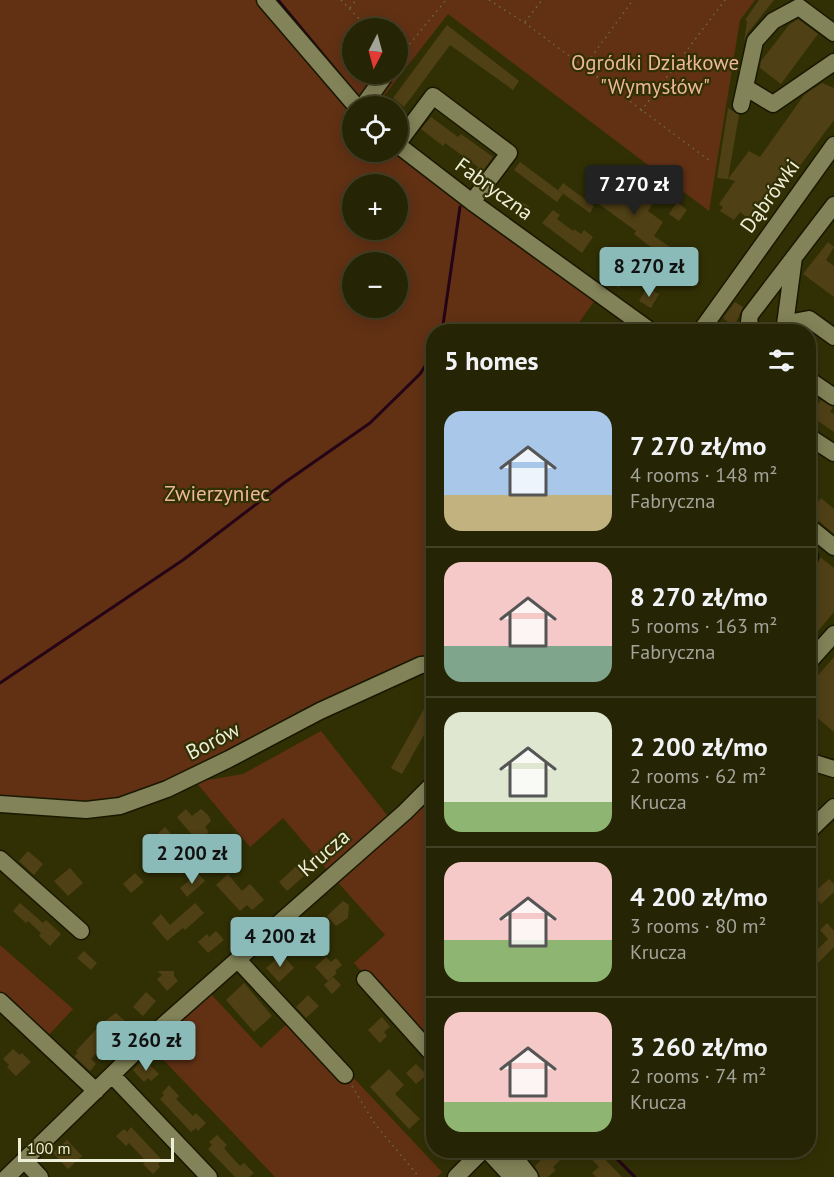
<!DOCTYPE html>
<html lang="en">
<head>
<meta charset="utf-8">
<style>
	:root { --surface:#252404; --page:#2d2c0e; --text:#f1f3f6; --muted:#a3a49a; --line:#424126; --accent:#8bbbb9 }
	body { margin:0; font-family:"PT Sans",sans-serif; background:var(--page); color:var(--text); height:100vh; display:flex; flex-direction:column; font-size:22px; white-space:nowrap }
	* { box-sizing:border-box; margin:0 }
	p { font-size:20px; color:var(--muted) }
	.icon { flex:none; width:33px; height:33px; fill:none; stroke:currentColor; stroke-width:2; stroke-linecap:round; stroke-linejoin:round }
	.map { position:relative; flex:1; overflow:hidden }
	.details { position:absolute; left:426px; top:324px; width:390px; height:834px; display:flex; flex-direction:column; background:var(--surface); border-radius:24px; box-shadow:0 3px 15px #0003,0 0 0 2px var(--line) }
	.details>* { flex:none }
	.needle { width:39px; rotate:186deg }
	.controls { position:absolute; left:342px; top:18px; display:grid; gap:12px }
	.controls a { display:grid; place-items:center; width:66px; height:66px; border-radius:50%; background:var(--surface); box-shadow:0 3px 15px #0003,0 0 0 2px var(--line); font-size:30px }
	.scale { position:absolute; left:18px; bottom:15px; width:156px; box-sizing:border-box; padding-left:6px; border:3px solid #eeefd8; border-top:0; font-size:16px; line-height:21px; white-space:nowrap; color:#eeefd8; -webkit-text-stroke:4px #313005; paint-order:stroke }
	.price { position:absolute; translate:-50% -51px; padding:0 14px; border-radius:6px; background:var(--accent); color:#111; font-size:20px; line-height:39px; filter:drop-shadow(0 2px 3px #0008) }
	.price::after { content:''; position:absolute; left:50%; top:36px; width:18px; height:14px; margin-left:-9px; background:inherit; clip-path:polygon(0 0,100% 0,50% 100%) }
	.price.selected { background:#222; color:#fff }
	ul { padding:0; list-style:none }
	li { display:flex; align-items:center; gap:18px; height:150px; padding:0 18px }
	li+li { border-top:2px solid var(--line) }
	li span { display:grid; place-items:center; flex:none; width:168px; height:120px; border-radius:18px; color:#555 }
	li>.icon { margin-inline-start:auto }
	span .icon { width:72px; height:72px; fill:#fffc; stroke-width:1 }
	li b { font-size:26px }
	h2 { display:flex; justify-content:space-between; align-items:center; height:72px; padding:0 18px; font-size:26px }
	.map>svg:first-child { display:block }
</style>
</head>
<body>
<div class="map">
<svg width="834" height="1177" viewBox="0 0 834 1177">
	<rect width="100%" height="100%" fill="#313005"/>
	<!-- green -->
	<path fill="#623114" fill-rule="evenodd" d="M0 0H755L740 20 709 211 448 14 376 106H352V152H395L595 300 573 331 434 332 433 658 146 791 94 803 0 799ZM352 28H398V74H352ZM352 184H398V230H352ZM352 262H398V308H352Z
		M321 731 390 819 329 872 283 818 250 847 196 782 243 774Z
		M422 798 433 811V1052L354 963 385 935 334 878Z
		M0 945 73 1009 46 1038 0 995Z
		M210 993 261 1048 290 1021 348 1072 442 1172 437 1177H275L152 1048Z"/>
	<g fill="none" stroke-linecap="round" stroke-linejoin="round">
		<!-- stream -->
		<path stroke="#250417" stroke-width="3" d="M278 0 340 75
			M442 332 460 207
			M0 683 183 560 284 483 370 423 420 374 434 352
			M608 1150 635 1177"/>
	</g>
	<!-- building -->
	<path fill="#504015" d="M759 0H774L747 34 744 42 747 21 745 20Z
		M798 19 818 34 781 84 760 68 761 61 789 25Z
		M447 25 519 81 513 90 450 45 404 107 393 98Z
		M822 83 834 88V120L799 167 796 165 754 223 740 212 734 220 720 211 723 207 719 204 735 181 728 179 749 151 760 157 804 95Z
		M728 108 739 115 728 179 717 178Z
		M431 117 458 137 461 134 493 157 481 173 476 170 478 167 445 143 443 146 421 129Z
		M520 162 563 194 557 202 514 170Z
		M605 181 637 204 645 193 655 200 648 211 663 222 654 236 670 247V252L664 260 650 250 652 248 634 234 636 231 592 199Z
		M563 183 594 206 590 213 558 190Z
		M522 202 530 207 522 218 514 212Z
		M677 202 687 210 679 221 669 214Z
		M553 210 560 215 557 219 573 231 574 229 581 234 584 230 593 237 582 253 542 223Z
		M828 242 834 247 826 260 834 266V297L803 274Z
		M640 262 658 274 651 285 643 281 645 278 634 271Z
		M620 263 631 269 619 288 608 282Z
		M647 287 659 294 651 308 639 301Z
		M735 302 743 307 734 327 723 318Z
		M808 397 818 404 821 400 833 407 830 412 834 414V432L808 414Z
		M821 498 834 509V534L815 518 808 516Z
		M820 557 834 568V612L808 643V568L818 563Z
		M834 657V732L808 710V687Z
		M434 691V717L402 774 391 768Z
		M186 809 192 816 201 809 208 815 211 821 205 827 209 832 198 842 177 817Z
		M165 827 179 843 168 853 163 849 161 851 151 840Z
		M28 851 43 864 34 875 19 861Z
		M303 860 312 869 287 891 279 882Z
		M70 868 83 883 68 896 54 881Z
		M135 873 144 882 131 893 123 884Z
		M198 873 205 881 187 897 180 888Z
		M228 874 242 891 250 884 264 900 252 910 247 905 240 911 216 885Z
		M829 879 834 884V892L821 904 812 894Z
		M343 901 349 905 348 918 336 926 327 916Z
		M20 903 43 923 46 920 61 934 50 946 39 936 41 933 28 921 26 923 13 911Z
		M195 903 204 913 185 930 183 928 167 941 152 923 161 914 170 925Z
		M827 923 834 931V947L815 966 808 959 828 939 820 930Z
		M216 931 224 940 208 953 198 942 207 934 209 937Z
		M84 951 97 963 91 970 77 958Z
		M282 954 294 968 279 982 266 968Z
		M326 957 331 962 336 958 342 965 335 971 337 973 328 981 315 967Z
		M157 971H174V976L178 981 167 991 157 979 162 975Z
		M333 977 341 985 332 994 324 985Z
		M244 983 272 1016 254 1032 226 1000Z
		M146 992 156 1001 143 1016 133 1007Z
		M308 995 319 1006 306 1018 296 1007Z
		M116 1013 125 1021 91 1059 96 1064 90 1071 74 1056 78 1053 76 1051 102 1023Z
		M382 1017 390 1027 384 1032 387 1036 380 1043 368 1030Z
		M13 1049 20 1055 22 1053 31 1062 16 1076 7 1067 9 1065 3 1059Z
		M141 1062 145 1067 149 1064 159 1074 151 1081 148 1078 144 1082 133 1070Z
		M416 1064 427 1075 416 1084 406 1073Z
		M389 1069 404 1085 395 1094 420 1119 409 1129 370 1087Z
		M169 1085 179 1096 176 1099 193 1116 196 1113 206 1123 198 1131 196 1128 191 1132 160 1099 164 1095 162 1093Z
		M131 1127 162 1160 158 1164 160 1167 153 1174 143 1164 146 1161 129 1143 126 1146 116 1136 124 1129 127 1132Z
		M217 1135 227 1145 224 1148 228 1153 240 1166 244 1163 254 1173 249 1177H235L208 1149 212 1145 209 1142Z
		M67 1140 82 1156 68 1169 53 1153Z
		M551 1150H571L553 1167 556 1170 548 1177H540L535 1166Z
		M583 1150H596L622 1177H596L592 1173 599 1167Z"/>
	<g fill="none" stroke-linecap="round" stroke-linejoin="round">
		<defs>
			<path id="minor" d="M265 0 356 106
				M834 33 799 7 773 21 755 41 745 87 773 104 834 62
				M741 105 745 87
				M363 106 386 74
				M398 143 433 96 509 153 472 202
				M398 145 472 202 652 332
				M700 332 834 145
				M754 332 749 322 750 315 834 205
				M784 332 794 257
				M786 332 793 322 809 319 834 337
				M808 379 834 397
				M808 436 834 453
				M808 526 834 547
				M808 558 810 557
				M808 663 834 634
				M808 761 834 769
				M0 804 86 810 120 806 167 789 229 759 320 711 421 665 434 664
				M808 832 834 807
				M0 859 81 931
				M238 960 345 1075
				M365 979 434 1056
				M0 1001 96 1091
				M112 1075 209 1177
				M487 1150 512 1177
				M509 1150 530 1177
				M24 1160 40 1177
				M7 1177 159 1029 405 812 434 783
				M456 1177 483 1150"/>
		</defs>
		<!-- minor casing -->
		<use href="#minor" stroke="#181800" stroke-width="19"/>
		<!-- path -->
		<path stroke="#6a6944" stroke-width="1.5" stroke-dasharray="1.5 4.5" stroke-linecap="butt" d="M341 0 368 28
			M489 0 525 23 710 161
			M350 8 356 0
			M525 22 542 0
			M398 58 446 0
			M584 67 633 0
			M641 111 725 0
			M352 1086 375 1124 419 1177"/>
		<!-- minor -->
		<use href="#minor" stroke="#828358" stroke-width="16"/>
	</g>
	<g text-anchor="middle" stroke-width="4.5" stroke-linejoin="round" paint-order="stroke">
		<!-- park labels -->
		<g font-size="21" fill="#eeb79a" stroke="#313005">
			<text x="655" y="70">Ogródki Działkowe<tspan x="655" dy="24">"Wymysłów"</tspan></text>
			<text x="217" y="501">Zwierzyniec</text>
		</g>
		<!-- street labels -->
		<g font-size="21" fill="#eeefd8" stroke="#313005">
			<text transform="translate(494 189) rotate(36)" y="7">Fabryczna</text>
			<text transform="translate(770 196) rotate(-54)" y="7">Dąbrówki</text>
			<text transform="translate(213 741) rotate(-27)" y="7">Borów</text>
			<text transform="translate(324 853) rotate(-41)" y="7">Krucza</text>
		</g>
	</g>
</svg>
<div class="controls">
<a><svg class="needle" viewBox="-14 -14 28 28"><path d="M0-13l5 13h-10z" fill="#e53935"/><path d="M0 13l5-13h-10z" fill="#a3a49a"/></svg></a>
<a><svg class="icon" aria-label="locate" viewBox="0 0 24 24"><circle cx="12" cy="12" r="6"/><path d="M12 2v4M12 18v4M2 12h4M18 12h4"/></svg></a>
<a>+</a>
<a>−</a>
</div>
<div class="scale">100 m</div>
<b class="price selected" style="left:634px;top:216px">7 270 zł</b>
<b class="price" style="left:649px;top:298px">8 270 zł</b>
<b class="price" style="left:192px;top:885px">2 200 zł</b>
<b class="price" style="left:280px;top:968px">4 200 zł</b>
<b class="price" style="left:146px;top:1072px">3 260 zł</b>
<section class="details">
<h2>5 homes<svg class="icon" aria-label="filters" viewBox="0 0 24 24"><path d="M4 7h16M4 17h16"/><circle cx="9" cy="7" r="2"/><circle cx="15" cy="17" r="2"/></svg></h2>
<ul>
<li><span style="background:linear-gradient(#a9c7e8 70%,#c2b280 0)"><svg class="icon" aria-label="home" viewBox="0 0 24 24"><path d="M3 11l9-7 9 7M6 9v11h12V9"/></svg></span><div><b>7 270 zł/mo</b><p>4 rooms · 148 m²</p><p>Fabryczna</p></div></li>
<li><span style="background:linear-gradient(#f6c9c9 70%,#7fa58c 0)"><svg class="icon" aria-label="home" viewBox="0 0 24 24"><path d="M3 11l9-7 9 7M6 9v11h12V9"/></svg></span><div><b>8 270 zł/mo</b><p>5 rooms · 163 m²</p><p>Fabryczna</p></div></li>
<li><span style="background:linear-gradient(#dfe7d0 75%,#8fb573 0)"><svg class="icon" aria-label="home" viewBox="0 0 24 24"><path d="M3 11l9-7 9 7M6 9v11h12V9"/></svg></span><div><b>2 200 zł/mo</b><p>2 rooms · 62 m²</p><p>Krucza</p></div></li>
<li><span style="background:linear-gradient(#f6c9c9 65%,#8fb573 0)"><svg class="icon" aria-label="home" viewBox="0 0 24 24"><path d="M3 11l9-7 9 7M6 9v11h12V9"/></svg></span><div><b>4 200 zł/mo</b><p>3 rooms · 80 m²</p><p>Krucza</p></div></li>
<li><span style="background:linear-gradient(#f6c9c9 75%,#8fb573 0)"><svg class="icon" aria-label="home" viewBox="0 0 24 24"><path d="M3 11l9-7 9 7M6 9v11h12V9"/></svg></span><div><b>3 260 zł/mo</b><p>2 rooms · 74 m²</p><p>Krucza</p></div></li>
</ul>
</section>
</div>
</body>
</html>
